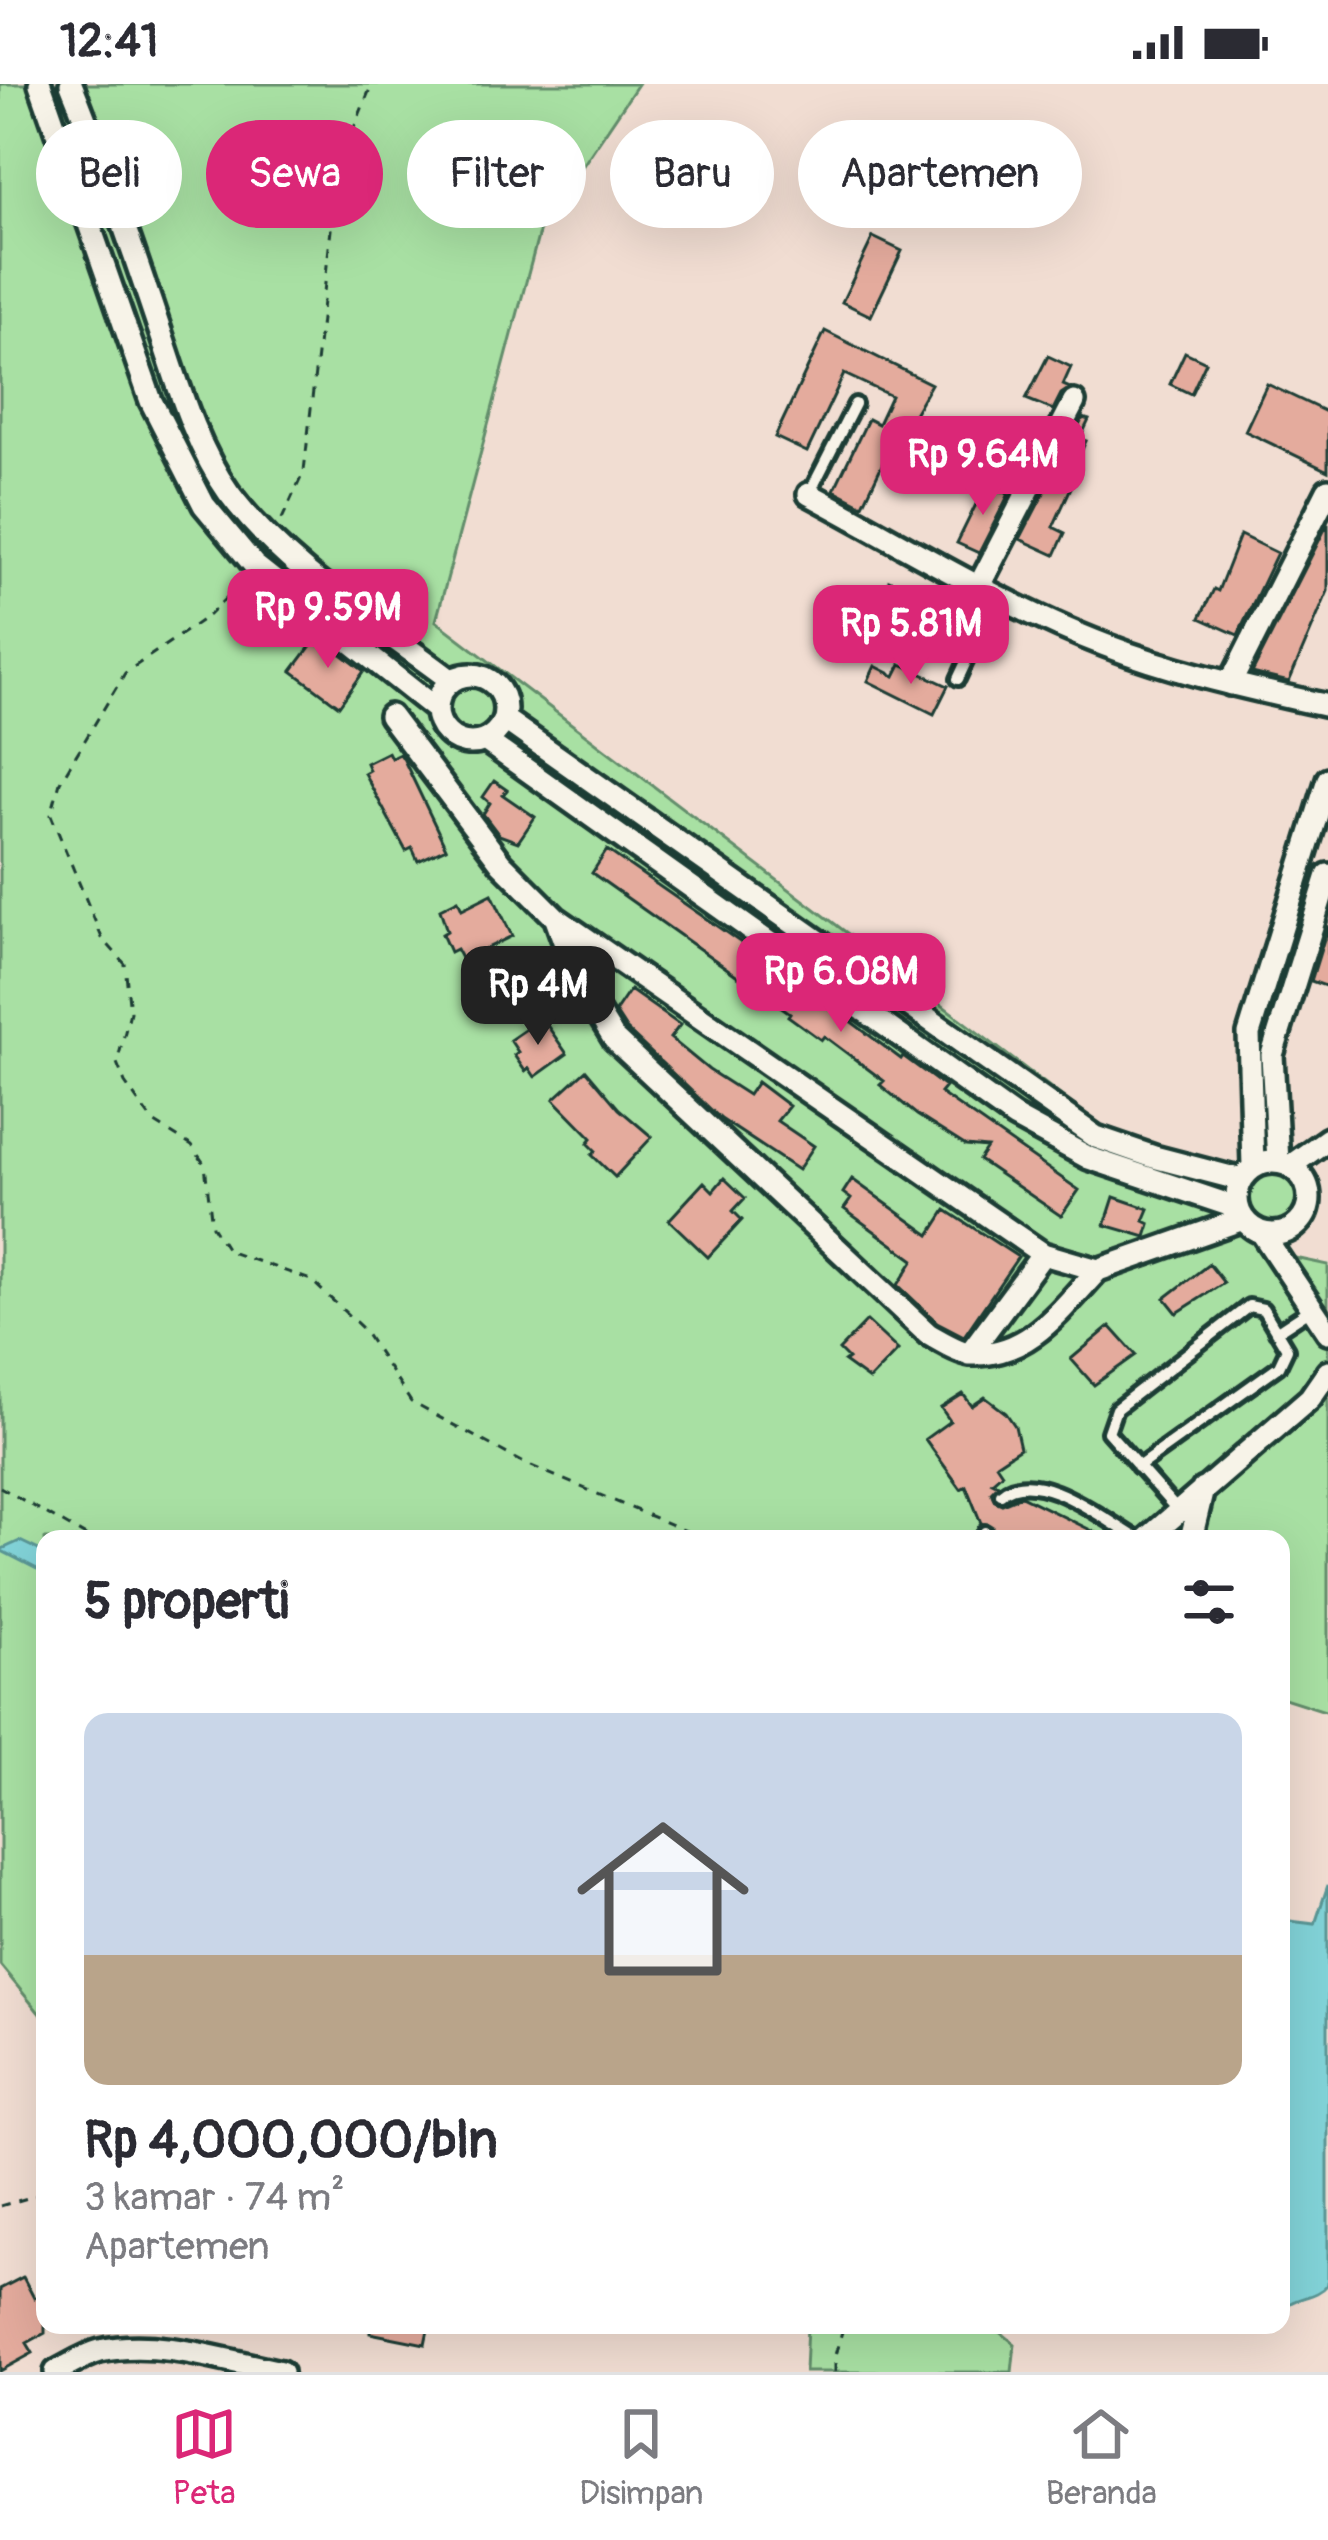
<!DOCTYPE html>
<html lang="id">
<head>
<meta charset="utf-8">
<style>
	:root { --surface:#fff; --page:#f2f2f3; --text:#2b2b33; --muted:#7c7c81; --line:#e1e1e2; --accent:#db2777 }
	body { margin:0; font-family:Pangolin,sans-serif; background:var(--page); color:var(--text); height:100vh; display:flex; flex-direction:column; font-size:45px; white-space:nowrap }
	* { box-sizing:border-box; margin:0 }
	p { font-size:39px; color:var(--muted) }
	.icon { flex:none; width:66px; height:66px; fill:none; stroke:currentColor; stroke-width:2; stroke-linecap:round; stroke-linejoin:round }
	.map { position:relative; flex:1; overflow:hidden }
	.drawer { position:absolute; left:36px; top:1446px; width:1254px; height:804px; display:flex; flex-direction:column; background:var(--surface); border-radius:24px; box-shadow:0 12px 48px #0002 }
	.drawer>* { flex:none }
	.top-card { position:absolute; left:36px; top:36px; width:1257px; height:108px; display:flex; gap:24px }
	.price { position:absolute; translate:-50% -102px; padding:0 27px; border-radius:24px; background:var(--accent); color:#fff; font-size:39px; line-height:78px; filter:drop-shadow(0 3px 6px #0008) }
	.price::after { content:''; position:absolute; left:50%; top:72px; width:36px; height:27px; margin-left:-18px; background:inherit; clip-path:polygon(0 0,100% 0,50% 100%) }
	.price.active { background:#222; color:#fff }
	ul { padding:0; list-style:none }
	li { display:grid; align-content:center; gap:24px; height:636px; padding:0 48px }
	li span { display:grid; place-items:center; height:372px; border-radius:24px; color:#555 }
	li>.icon { margin-inline-start:auto }
	span .icon { width:216px; height:216px; fill:#fffc; stroke-width:1 }
	li b { font-size:51px }
	h2 { display:flex; justify-content:space-between; align-items:center; height:144px; padding:0 48px; font-size:51px }
	.tag { padding:0 42px; border-radius:54px; background:var(--surface); box-shadow:0 12px 48px #0002; font-size:42px; line-height:108px }
	.tag.active { background:var(--accent); color:#fff }
	.status { display:flex; justify-content:space-between; align-items:center; height:84px; padding:0 60px; background:var(--surface); direction:ltr }
	.status svg { height:33px; fill:currentColor }
	.tab-bar { display:flex; justify-content:space-around; align-items:center; height:168px; border-top:3px solid var(--line); background:var(--surface); font-size:33px; color:var(--muted) }
	.tab-bar a { display:grid; justify-items:center; gap:6px }
	.tab-bar .active { color:var(--accent) }
	.map>svg:first-child { display:block }
</style>
</head>
<body>
<div class="status"><b>12:41</b><svg viewBox="0 0 49 12"><path d="M0 12V9h3v3zM5 12V6h3v6zM10 12V3h3v9zM15 12V0h3v12zM26 1h20v11H26zM47 4h2v5h-2z"/></svg></div>
<div class="map">
<svg width="1328" height="2288" viewBox="0 0 1328 2288">
	<rect width="100%" height="100%" fill="#f1ddd2"/>
	<filter id="ink" filterUnits="userSpaceOnUse"><feTurbulence type="fractalNoise" baseFrequency=".00833" numOctaves="2"/><feDisplacementMap in="SourceGraphic" scale="24" xChannelSelector="R" yChannelSelector="G"/><feConvolveMatrix kernelMatrix="1 2 1 2 8 2 1 2 1" color-interpolation-filters="sRGB"/></filter>
	<g filter="url(#ink)">
		<!-- green -->
		<path fill="#a8e0a3" stroke="#648e6c" stroke-width="3" d="M0 0H638L540 145 436 537 1267 1168 1328 1181V1628L1281 1613V1455H45V1936L0 1881Z
			M1248 1112a25 25 0 1 1 50 0a25 25 0 1 1-50 0Z
			M807 2241H992L1015 2260 1012 2288H805Z"/>
		<!-- water -->
		<path fill="#82d3d8" stroke="#5a9796" stroke-width="3" d="M20 1457 45 1469V1489L0 1466Z
			M1328 1801V2200C1315 2216 1295 2211 1281 2226V1836L1315 1840Z"/>
		<!-- building -->
		<path fill="#e4ab9d" stroke="#1f3d34" stroke-width="3" d="M873 153 902 167 871 232 842 218Z
			M825 247 931 300 903 349 898 347 863 421 834 406 868 335 878 340 891 312 844 290 807 368 775 353Z
			M1185 268 1206 278 1191 310 1170 300Z
			M1048 272 1071 283 1063 301 1070 304 1061 310 1053 326 1026 315Z
			M1267 300 1328 329V387L1245 347Z
			M1083 334 1089 336 1080 355 1086 357 1075 381 1079 382 1074 397 1053 443 1065 449 1055 471 1020 455Z
			M986 400 1009 410 979 469 957 459Z
			M1328 439V507L1289 598 1252 589Z
			M1240 451 1277 469 1238 551 1200 534 1214 505 1218 507Z
			M889 496 924 512 910 543 875 527Z
			M318 552 364 587 339 622 292 587Z
			M901 580 948 602 934 630 868 597 875 582 895 592Z
			M388 668 391 674 400 670 404 676 446 764 418 777 412 764 406 767 364 689 369 686 366 679Z
			M494 697 507 706 503 711 535 733 518 758 499 751 483 730 490 719 483 713Z
			M607 766 805 903 901 975 903 972 933 994 945 1003 940 1009 1079 1106 1061 1132 979 1076 987 1064 966 1062 917 1031 880 1001 884 997 824 952 821 956 788 932 790 929 592 789Z
			M492 810 512 852 462 876 456 865 450 868 442 850 447 847 440 825 458 816 462 825Z
			M1328 842V903L1311 897Z
			M630 906 680 941 670 954 709 986 748 1011 757 998 789 1022 777 1037 814 1062 798 1086 721 1035 626 945 615 928Z
			M542 934 567 970 535 993 529 984 525 987 514 971 518 968 510 956Z
			M586 986 619 1025 652 1053 615 1093 592 1071 596 1067 588 1059 592 1054 554 1015Z
			M724 1094 745 1114 733 1127 742 1136 708 1173 669 1136 704 1098 713 1107Z
			M852 1095 930 1151 946 1126 1018 1173 964 1252 937 1238 898 1201 914 1176 844 1125 851 1115 843 1109Z
			M1114 1113 1149 1125 1144 1137 1150 1140 1146 1153 1105 1141Z
			M1209 1180 1224 1199 1177 1229 1165 1214Z
			M867 1237 898 1266 869 1296 844 1278 848 1275 839 1266Z
			M1110 1242 1136 1271 1094 1301 1071 1275Z
			M963 1310 972 1322 985 1313 1006 1329 1015 1342 1020 1364 996 1380 1002 1389 992 1398 998 1401 991 1408 995 1417 1002 1420 1021 1412 1109 1455H993V1443L981 1439 966 1402 961 1405 925 1355 950 1337 941 1324Z
			M23 2193 34 2214 45 2208V2249L27 2259 33 2269 0 2287V2205Z
			M370 2241H429L425 2260 370 2249Z"/>
		<g fill="none" stroke-linecap="round" stroke-linejoin="round">
			<defs>
				<path id="service" d="M809 410 855 320
					M958 595 996 513
					M1276 1248 1311 1225
					M1138 1383 1279 1282 1287 1265 1263 1225 1249 1222 1116 1325 1108 1348 1179 1428
					M1001 1410C1036 1380 1105 1436 1138 1455
					M982 1455 985 1448"/>
				<path id="minor" d="M40 0 151 317 204 421 254 481 437 626
					M71 0C103 79 131 160 158 241 177 297 194 360 229 409 286 486 376 539 452 597
					M809 410C905 461 1003 522 1105 561 1177 589 1253 605 1328 622
					M980 500 1074 318
					M437 625a34 34 0 1 1 68 0a34 34 0 1 1-68 0Z
					M1230 600 1328 406
					M390 632 501 779 556 834 1043 1170 1098 1186 1243 1135
					M504 635 1096 1053 1154 1073 1242 1096
					M486 657 1014 1033 1089 1074 1238 1124
					M556 835 578 896 614 955 928 1250C941 1257 959 1269 973 1270 1030 1272 1063 1223 1098 1186
					M1237 1114a36 36 0 1 1 72 0a36 36 0 1 1-72 0Z
					M1278 1078 1272 971 1328 791
					M1253 1082 1249 950 1328 695
					M1290 1082 1328 1055
					M1262 1149 1328 1248
					M969 1270 1043 1170
					M1147 1455 1310 1314 1328 1288
					M1191 1455 1203 1405
					M56 2288C70 2281 85 2271 100 2267 156 2254 226 2277 281 2288"/>
			</defs>
			<!-- service casing -->
			<use href="#service" stroke="#1f3d34" stroke-width="20"/>
			<!-- minor casing -->
			<use href="#minor" stroke="#1f3d34" stroke-width="30"/>
			<!-- path -->
			<path stroke="#1f3d34" stroke-width="3" stroke-dasharray="9 9" stroke-linecap="butt" d="M282 435 304 387 338 83 372 0
				M240 500 209 531 125 589 60 698 51 731 102 854 125 880 130 928 117 979 125 999 152 1037 192 1062 205 1081 212 1142 228 1167 311 1196 362 1244 411 1318 524 1379 705 1455
				M0 1403 91 1455
				M0 2122 45 2109
				M835 2288V2271L844 2241"/>
			<!-- service -->
			<use href="#service" stroke="#f7f3e8" stroke-width="10"/>
			<!-- minor -->
			<use href="#minor" stroke="#f7f3e8" stroke-width="21"/>
		</g>
	</g>
</svg>
<b class="price" style="left:983px;top:434px">Rp 9.64M</b>
<b class="price" style="left:328px;top:587px">Rp 9.59M</b>
<b class="price" style="left:911px;top:603px">Rp 5.81M</b>
<b class="price" style="left:841px;top:951px">Rp 6.08M</b>
<b class="price active" style="left:538px;top:964px">Rp 4M</b>
<div class="top-card">
<a class="tag">Beli</a>
<a class="tag active">Sewa</a>
<a class="tag">Filter</a>
<a class="tag">Baru</a>
<a class="tag">Apartemen</a>
</div>
<section class="drawer">
<h2>5 properti<svg class="icon" aria-label="filters" viewBox="0 0 24 24"><path d="M4 7h16M4 17h16"/><circle cx="9" cy="7" r="2"/><circle cx="15" cy="17" r="2"/></svg></h2>
<ul>
<li><span style="background:linear-gradient(#c9d6e8 65%,#b9a48a 0)"><svg class="icon" aria-label="home" viewBox="0 0 24 24"><path d="M3 11l9-7 9 7M6 9v11h12V9"/></svg></span><div><b>Rp 4,000,000/bln</b><p>3 kamar · 74 m²</p><p>Apartemen</p></div></li>
</ul>
</section>
</div>
<nav class="tab-bar">
<a class="active"><svg class="icon" aria-label="map" viewBox="0 0 24 24"><path d="M3 6l6-2 6 2 6-2v14l-6 2-6-2-6 2zM9 4v14M15 6v14"/></svg>Peta</a>
<a><svg class="icon" aria-label="saved" viewBox="0 0 24 24"><path d="M7 4h10v16l-5-4-5 4z"/></svg>Disimpan</a>
<a><svg class="icon" aria-label="home" viewBox="0 0 24 24"><path d="M3 11l9-7 9 7M6 9v11h12V9"/></svg>Beranda</a>
</nav>
</body>
</html>
